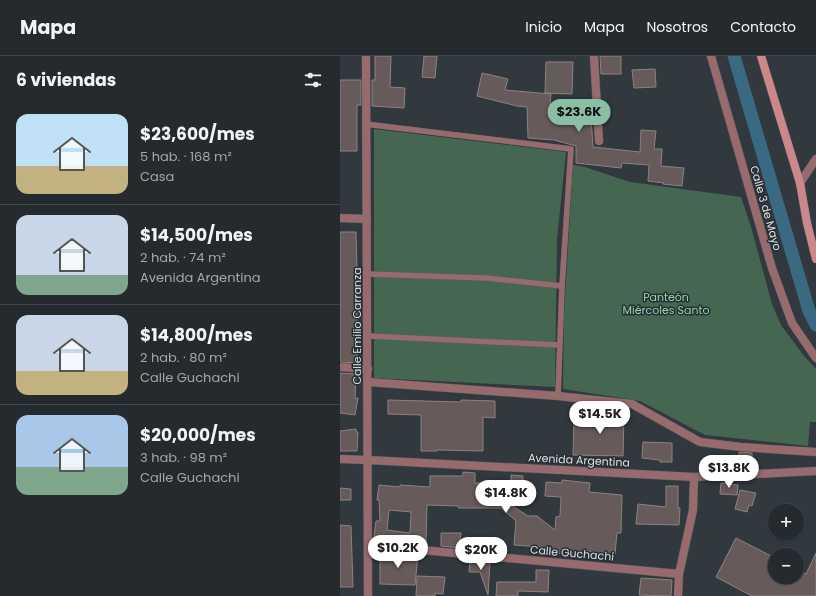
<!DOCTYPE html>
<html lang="es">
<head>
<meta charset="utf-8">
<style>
	:root { --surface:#252a2e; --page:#31363a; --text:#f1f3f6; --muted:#a3a7aa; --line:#42464a; --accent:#8abfa5 }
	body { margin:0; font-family:Poppins,sans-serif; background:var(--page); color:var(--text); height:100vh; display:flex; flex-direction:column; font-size:15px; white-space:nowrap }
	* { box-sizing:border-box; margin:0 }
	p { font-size:13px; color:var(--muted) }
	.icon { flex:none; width:22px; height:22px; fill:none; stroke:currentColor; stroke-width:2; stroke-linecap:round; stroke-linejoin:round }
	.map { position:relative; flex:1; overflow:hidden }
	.panel { display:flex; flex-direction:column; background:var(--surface); width:340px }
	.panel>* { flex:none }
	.tools { position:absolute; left:428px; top:448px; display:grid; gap:8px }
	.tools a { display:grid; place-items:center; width:36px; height:36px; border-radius:50%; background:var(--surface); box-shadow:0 1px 3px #0004,0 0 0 1px var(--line); font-size:20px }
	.price { position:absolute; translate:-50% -34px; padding:0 9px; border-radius:14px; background:#fff; color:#222; font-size:13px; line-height:26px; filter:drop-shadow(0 1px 2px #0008) }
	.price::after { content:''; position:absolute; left:50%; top:24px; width:12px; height:9px; margin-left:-6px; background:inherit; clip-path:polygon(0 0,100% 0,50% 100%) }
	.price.current { background:var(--accent); color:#111 }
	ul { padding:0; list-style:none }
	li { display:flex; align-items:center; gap:12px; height:100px; padding:0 16px }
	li+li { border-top:1px solid var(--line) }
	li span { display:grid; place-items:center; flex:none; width:112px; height:80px; border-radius:12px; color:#555 }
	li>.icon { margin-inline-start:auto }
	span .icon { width:48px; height:48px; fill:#fffc; stroke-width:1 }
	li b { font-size:17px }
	h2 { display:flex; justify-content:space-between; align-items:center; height:48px; padding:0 16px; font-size:17px }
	header { display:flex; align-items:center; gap:24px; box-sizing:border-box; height:56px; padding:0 20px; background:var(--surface); border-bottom:1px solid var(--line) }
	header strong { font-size:19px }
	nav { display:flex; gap:22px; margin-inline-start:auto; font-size:14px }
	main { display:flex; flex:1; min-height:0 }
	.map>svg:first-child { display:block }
</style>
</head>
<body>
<header>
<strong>Mapa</strong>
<nav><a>Inicio</a><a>Mapa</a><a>Nosotros</a><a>Contacto</a></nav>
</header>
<main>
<section class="panel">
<h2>6 viviendas<svg class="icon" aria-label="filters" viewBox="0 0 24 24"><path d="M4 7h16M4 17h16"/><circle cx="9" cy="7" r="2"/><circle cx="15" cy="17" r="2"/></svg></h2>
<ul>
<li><span style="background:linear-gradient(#bfe0f5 65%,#c2b280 0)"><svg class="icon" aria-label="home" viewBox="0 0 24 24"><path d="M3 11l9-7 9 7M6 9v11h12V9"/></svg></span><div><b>$23,600/mes</b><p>5 hab. · 168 m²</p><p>Casa</p></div></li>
<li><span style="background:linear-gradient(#c9d6e8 75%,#7fa58c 0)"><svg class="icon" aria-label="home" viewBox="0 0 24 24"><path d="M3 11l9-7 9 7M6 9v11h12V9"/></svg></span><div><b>$14,500/mes</b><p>2 hab. · 74 m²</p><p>Avenida Argentina</p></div></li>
<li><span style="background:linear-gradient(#c9d6e8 70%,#c2b280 0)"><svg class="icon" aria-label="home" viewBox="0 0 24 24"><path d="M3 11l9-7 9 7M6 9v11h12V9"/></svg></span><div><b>$14,800/mes</b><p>2 hab. · 80 m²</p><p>Calle Guchachi</p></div></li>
<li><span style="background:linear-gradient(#a9c7e8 65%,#7fa58c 0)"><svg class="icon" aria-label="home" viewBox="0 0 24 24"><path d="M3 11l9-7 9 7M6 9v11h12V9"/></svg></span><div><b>$20,000/mes</b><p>3 hab. · 98 m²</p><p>Calle Guchachi</p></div></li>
</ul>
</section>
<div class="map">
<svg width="476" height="540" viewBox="0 0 476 540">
	<rect width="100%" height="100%" fill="#31383e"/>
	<!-- green -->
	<path fill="#456751" d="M34 73 226 96 217 183 215 331 34 322Z
		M233 109 245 111 290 126 401 141 411 171 432 248 441 269 464 300 476 313V366H470L468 390 365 379 300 345 223 333 224 257Z"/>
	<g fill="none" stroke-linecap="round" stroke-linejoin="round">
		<!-- canal -->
		<path stroke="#396a81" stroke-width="13" d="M394 0 469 255 476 269"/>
	</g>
	<!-- building -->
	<path fill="#665b5a" stroke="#8e8281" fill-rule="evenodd" d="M35 0H51L50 31 65 32 64 52 32 50V24H35Z
		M84 0H97L95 22 82 21Z
		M260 0H281V18H261Z
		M206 6H233L232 38 205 37Z
		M315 13 316 31 294 32 292 14Z
		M142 17 168 23 165 34 211 38 209 60H251L253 91 300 96 301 74 316 75 314 93H322L321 110 344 112 342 130 323 128 324 127 308 125 309 109 282 107 281 112 236 107V90L214 84 188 82 187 51 177 50 137 40Z
		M0 24H21V49H17V95H0Z
		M0 176H16L18 254H17V307L1 306 0 304Z
		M0 317 16 318 15 342H18L15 359 0 357Z
		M48 344 121 346V344L155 345V362L143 361V395L97 394V395H81V359L48 358Z
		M249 356H284L283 400 233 399 234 365H249Z
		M16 373V376H18L17 395H0V375Z
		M303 386 332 387V406H320V404L302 402Z
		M399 396 412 397V407H399Z
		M123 416 135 417V427H151V436L165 435 166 446 188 460H197L215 474 216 461 220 460 221 441 205 440 206 426 222 427V424L250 427 249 436 282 439 281 477H277L275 498 244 495V499L214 497 202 495V491L174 489 176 465 161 452H118L119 450 87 449 86 486H79V488L36 484 34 480 36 465H40L39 444H37L39 429 60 431V429L90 431V420H123ZM49 454 71 456 70 477 47 474Z
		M171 419 183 420V431H171Z
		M381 427 398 429 397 439 380 438Z
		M326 430H338V452H340L339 469 296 468 298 448 326 451Z
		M0 432 11 433V444H0Z
		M400 434 416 437 412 450 409 449 407 456 395 453Z
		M0 469 11 470 13 531H0Z
		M101 477H121L120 485 149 487 148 495 101 490Z
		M396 482 435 502V521H457V513L466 518 476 497V540H412L376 521Z
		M40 496 78 499 75 529 40 528Z
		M130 504 150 506 148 539 140 516H129Z
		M196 514H209L208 536 178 535V540H156L157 526H196Z
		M77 520 105 521 103 538 95 537V540H76Z
		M301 522 332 524 331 540 299 539Z"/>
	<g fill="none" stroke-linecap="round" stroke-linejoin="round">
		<defs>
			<path id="service" d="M25 68 231 93 222 230 218 340
				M27 218 146 222 222 230
				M28 280 219 289"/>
			<path id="minor" d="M254 0 259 85
				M460 127 476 103
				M0 162 27 163
				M0 311 28 313
				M28 326 218 340 292 348 360 386 401 391 476 396
				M0 403 28 404
				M28 489 339 518
				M338 540 339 518 353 454 354 421"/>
			<path id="tertiary" d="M26 0 28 540
				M371 0 432 212 452 267 476 302
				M28 404 354 421 476 415"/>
			<path id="secondary" d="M421 0 460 127 467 167 476 203"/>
		</defs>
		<!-- service casing -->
		<use href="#service" stroke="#50565c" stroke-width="6"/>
		<!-- minor casing -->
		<use href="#minor" stroke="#50565c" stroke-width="9"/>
		<!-- tertiary casing -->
		<use href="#tertiary" stroke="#50565c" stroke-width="9"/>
		<!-- secondary casing -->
		<use href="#secondary" stroke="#50565c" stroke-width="9"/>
		<!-- service -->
		<use href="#service" stroke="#976b6d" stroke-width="5.5"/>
		<!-- minor -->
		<use href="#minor" stroke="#976b6d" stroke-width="8"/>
		<!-- tertiary -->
		<use href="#tertiary" stroke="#976b6d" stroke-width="8"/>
		<!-- secondary -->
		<use href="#secondary" stroke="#cc878b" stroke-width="8"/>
	</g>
	<g text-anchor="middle" stroke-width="3" stroke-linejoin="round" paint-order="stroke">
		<!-- street labels -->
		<g font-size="11" fill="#dbe0e4" stroke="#272e34">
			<text transform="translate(426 152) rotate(74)" y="4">Calle 3 de Mayo</text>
			<text transform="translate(17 270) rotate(-90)" y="4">Calle Emilio Carranza</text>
			<text transform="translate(239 404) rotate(3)" y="4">Avenida Argentina</text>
			<text transform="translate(232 497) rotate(5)" y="4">Calle Guchachi</text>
		</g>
		<!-- park labels -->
		<g font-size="11" fill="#91d7ab" stroke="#272e34">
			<text x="326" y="245">Panteón<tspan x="326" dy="13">Miércoles Santo</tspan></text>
		</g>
	</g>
</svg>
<div class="tools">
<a>+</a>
<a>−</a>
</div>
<b class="price current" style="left:239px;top:77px">$23.6K</b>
<b class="price" style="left:260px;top:379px">$14.5K</b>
<b class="price" style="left:389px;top:433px">$13.8K</b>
<b class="price" style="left:166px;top:458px">$14.8K</b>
<b class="price" style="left:58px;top:513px">$10.2K</b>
<b class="price" style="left:141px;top:515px">$20K</b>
</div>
</main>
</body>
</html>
